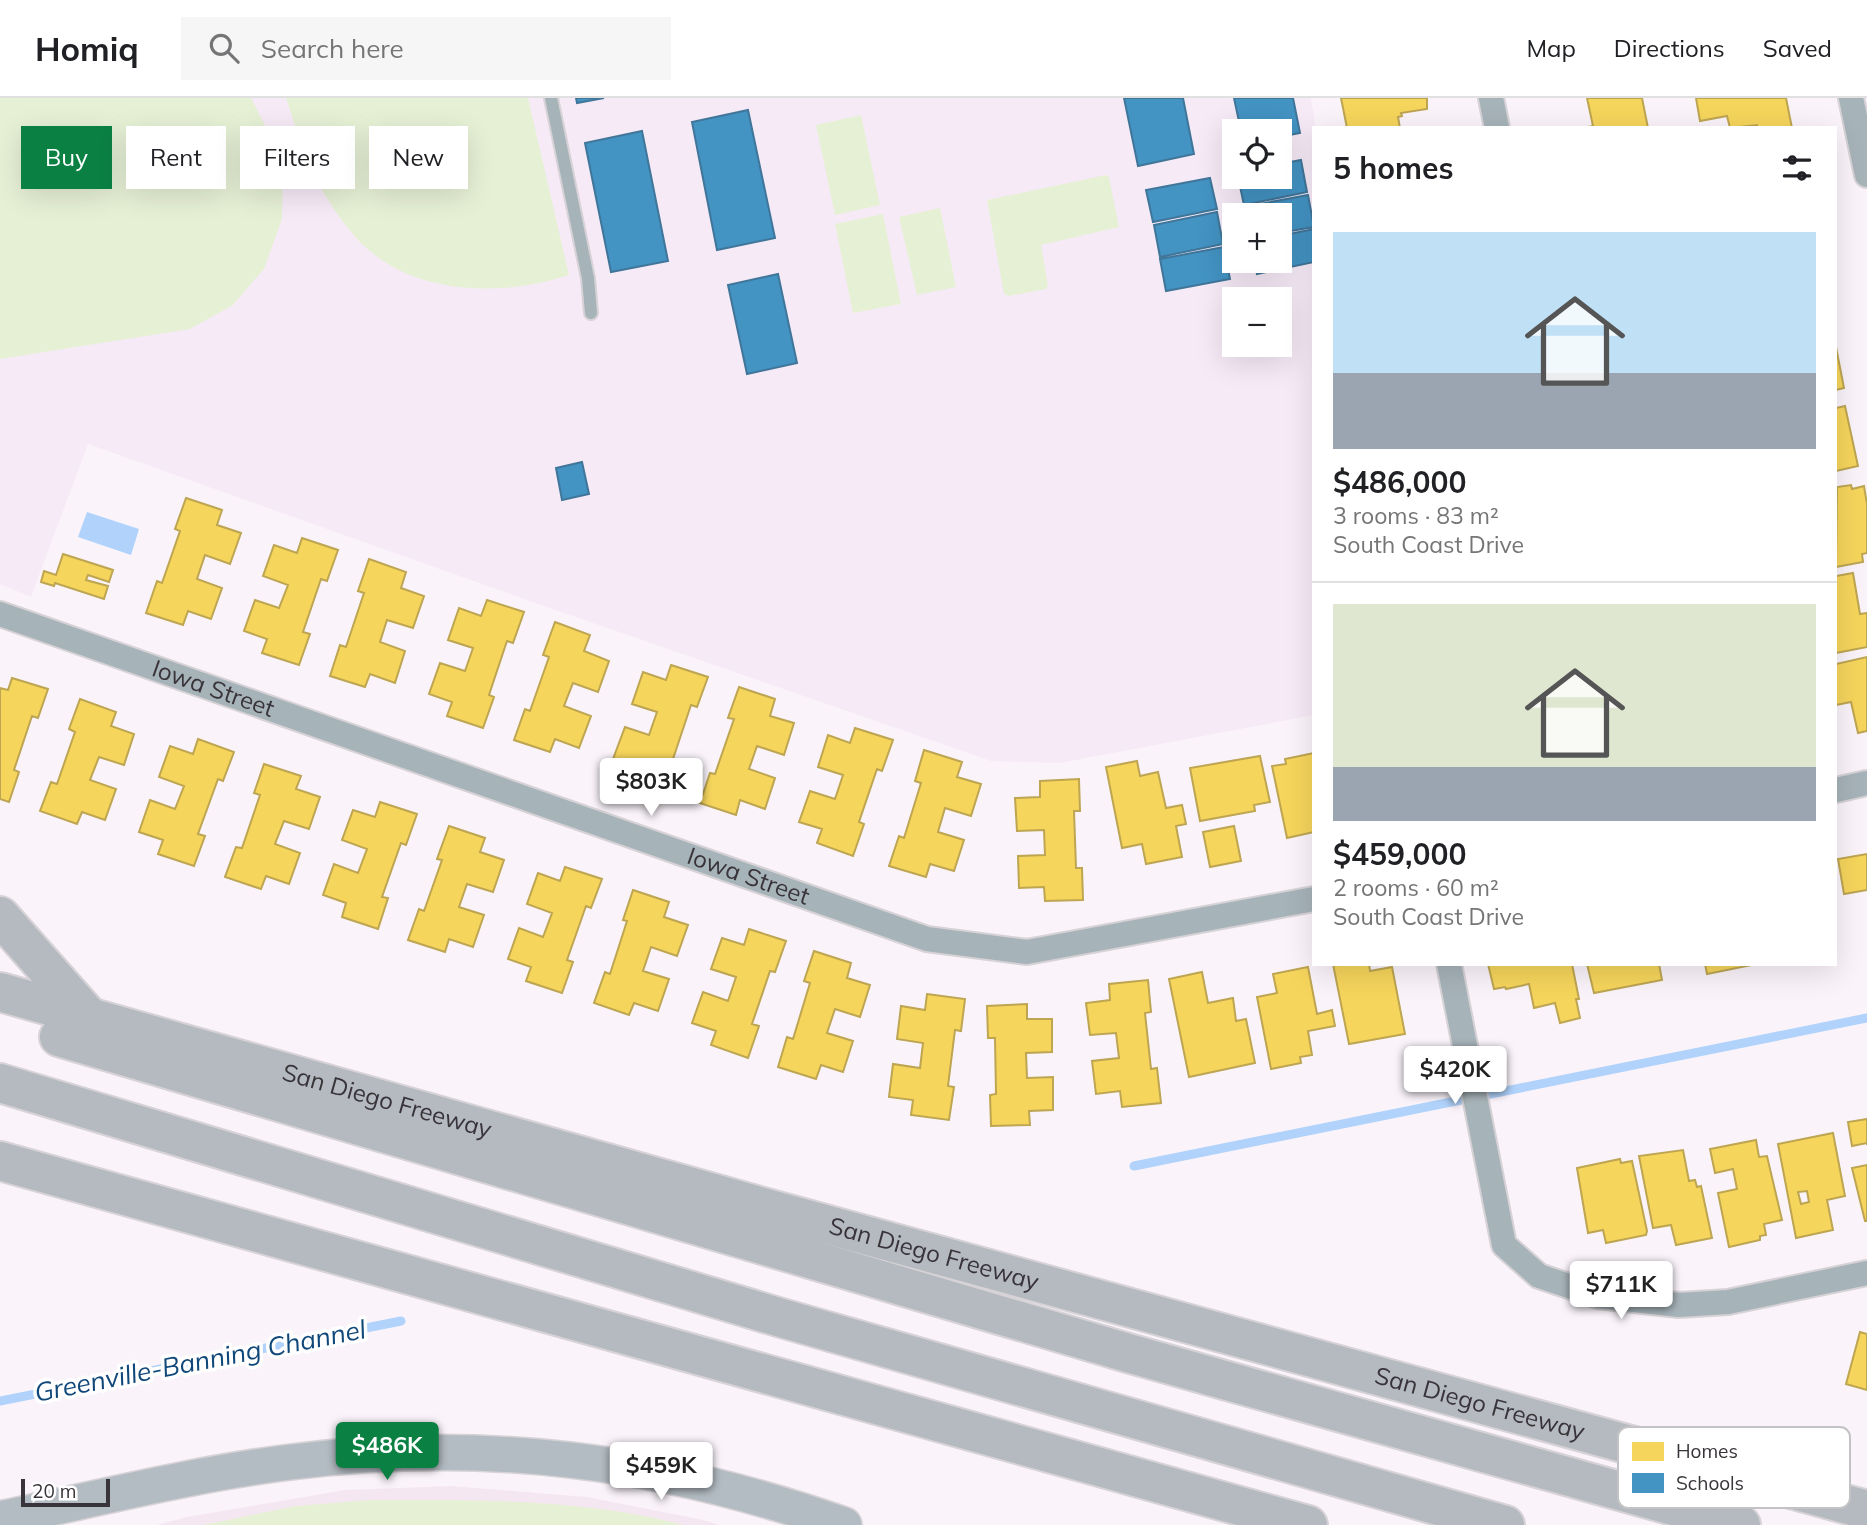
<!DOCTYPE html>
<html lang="en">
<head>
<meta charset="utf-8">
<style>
	:root { --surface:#fff; --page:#f6f6f6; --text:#202124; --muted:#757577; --line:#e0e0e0; --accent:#0b8043 }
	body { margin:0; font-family:Mulish,sans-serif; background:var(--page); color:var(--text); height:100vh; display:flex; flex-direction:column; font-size:26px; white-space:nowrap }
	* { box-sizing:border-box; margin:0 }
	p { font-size:23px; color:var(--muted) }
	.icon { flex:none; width:38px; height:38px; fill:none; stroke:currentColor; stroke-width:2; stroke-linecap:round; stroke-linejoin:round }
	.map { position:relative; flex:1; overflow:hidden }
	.side { position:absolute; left:1312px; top:28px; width:525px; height:840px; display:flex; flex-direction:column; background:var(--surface); border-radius:0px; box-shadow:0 7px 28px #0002 }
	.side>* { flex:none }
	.hud { position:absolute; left:21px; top:28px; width:665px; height:63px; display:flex; gap:14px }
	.tools { position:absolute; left:1222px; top:21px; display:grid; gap:14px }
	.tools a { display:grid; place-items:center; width:70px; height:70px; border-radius:0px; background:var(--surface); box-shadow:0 7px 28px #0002; font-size:35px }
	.scale { position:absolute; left:21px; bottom:18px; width:89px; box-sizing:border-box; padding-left:7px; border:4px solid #383439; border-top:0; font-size:19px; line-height:24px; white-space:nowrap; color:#383439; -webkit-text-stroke:5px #fff; paint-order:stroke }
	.price { position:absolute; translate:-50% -60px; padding:0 16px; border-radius:7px; background:#fff; color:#222; font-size:23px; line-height:46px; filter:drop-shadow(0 2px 4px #0008) }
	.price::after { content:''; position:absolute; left:50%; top:42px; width:21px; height:16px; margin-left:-10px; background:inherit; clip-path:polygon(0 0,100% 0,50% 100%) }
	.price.on { background:var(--accent); color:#fff }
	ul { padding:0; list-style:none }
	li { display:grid; align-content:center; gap:14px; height:371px; padding:0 21px }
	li+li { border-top:2px solid var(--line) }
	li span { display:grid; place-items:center; height:217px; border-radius:0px; color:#555 }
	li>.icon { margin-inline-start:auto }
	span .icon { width:126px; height:126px; fill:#fffc; stroke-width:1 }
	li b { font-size:30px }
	h2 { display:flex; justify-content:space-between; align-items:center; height:84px; padding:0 21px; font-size:30px }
	.pill { padding:0 24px; border-radius:0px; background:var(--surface); box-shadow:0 7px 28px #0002; font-size:24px; line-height:63px }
	.pill.on { background:var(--accent); color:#fff }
	header { display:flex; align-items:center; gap:42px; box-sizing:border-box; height:98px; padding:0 35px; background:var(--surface); border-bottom:2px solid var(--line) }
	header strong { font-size:33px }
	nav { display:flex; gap:38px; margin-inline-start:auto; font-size:24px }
	.search { width:490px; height:63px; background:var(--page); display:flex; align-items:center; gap:18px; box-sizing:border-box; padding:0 24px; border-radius:0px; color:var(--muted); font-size:26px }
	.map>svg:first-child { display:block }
</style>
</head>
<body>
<header>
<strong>Homiq</strong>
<div class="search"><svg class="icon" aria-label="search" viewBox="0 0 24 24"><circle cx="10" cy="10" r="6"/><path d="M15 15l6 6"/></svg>Search here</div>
<nav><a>Map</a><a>Directions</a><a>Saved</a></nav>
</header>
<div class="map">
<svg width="1867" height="1427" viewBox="0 0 1867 1427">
	<rect width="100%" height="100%" fill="#faf4fa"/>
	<!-- commercial -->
	<path fill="#f5e7f2" d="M451 1388 587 1399 699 1421 720 1427H157L187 1419 345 1392Z"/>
	<!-- built -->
	<path fill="#f6eaf7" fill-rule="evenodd" d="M0 0H1311L1316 30H1314V617L1060 665 991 663 541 507 88 346 31 499 0 486ZM1234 33H1279V79H1234ZM1234 117H1279V163H1234ZM1234 201H1279V247H1234Z"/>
	<!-- green -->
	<path fill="#e6f0d5" d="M0 0H251L268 33 283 74 282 121 264 171 233 207 190 231 0 261Z
		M286 0H528L569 177C503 199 415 198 362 146 344 128 328 103 315 80 302 56 295 26 286 0Z
		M861 17 880 107 835 117 816 27Z
		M1106 77 1109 79 1119 129 1041 147 1048 188 1046 191 1009 198 1004 196 987 102Z
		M940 110 956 189 917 197 899 119Z
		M883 116 901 206 853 215 835 126Z
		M370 1402C475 1402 581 1400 684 1427H203L296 1408Z"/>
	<!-- water -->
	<path fill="#b0d2fb" d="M87 414 139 431 131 457 78 439Z"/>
	<!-- homes -->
	<path fill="#f6d55c" stroke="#bda552" stroke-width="2" fill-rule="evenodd" d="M1341 0H1427V11L1401 15 1402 18 1398 19 1400 30H1347Z
		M1587 0H1642L1648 30H1584L1593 28Z
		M1696 0H1786L1792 30H1757V27L1730 30 1727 18 1700 23Z
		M1836 249 1844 290 1836 292Z
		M1845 308 1858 368 1836 373V310Z
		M1851 387 1852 391 1864 388 1867 406V455L1862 456 1863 464 1836 469 1837 389Z
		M186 400 222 412 217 427 241 435 230 466 205 457 197 481 222 490 211 521 188 513 183 527 146 515 157 483 162 485 180 433 175 431Z
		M302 440 338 452 327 483 321 481 303 534 310 536 299 567 262 555 267 541 244 533 255 502 279 510 288 487 263 478 274 447 297 455Z
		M63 456 113 472 109 484 88 477 86 482 108 488 104 501 55 485 54 488 41 484 44 473 56 477Z
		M369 461 406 474 401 490 424 498 413 530 387 522 380 544 405 553 395 585 370 576 365 589 330 578 340 547 346 549 364 495 358 493Z
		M1853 475 1860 516 1867 515V549L1836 555V478Z
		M487 502 524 514 513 545 507 543 489 597 494 599 483 630 447 618 452 604 429 596 440 565 465 573 473 550 448 542 459 510 481 518Z
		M555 524 590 537 584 553 609 563 598 594 573 585 564 608 591 618 579 650 555 641 550 654 514 642 525 611 530 613 549 559 543 557Z
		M1867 559V633L1858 635 1851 604 1836 607V566Z
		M671 567 708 579 697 609 691 607 673 661 679 663 668 694 632 682 637 668 613 661 625 629 649 637 657 614 632 606 643 574 666 582Z
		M12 580 48 591 38 620 32 618 14 672 19 674 9 704 0 701V590L8 592Z
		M739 589 775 601 770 618 794 625 784 657 757 648 749 671 775 680 765 711 740 702 736 717 700 705 710 675 715 676 734 621 728 620Z
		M80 601 116 614 111 628 134 636 124 667 99 659 90 682 116 691 105 722 82 714 77 726 40 713 51 684 57 686 75 634 69 631Z
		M855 630 893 642 882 673 877 671 859 724 864 726 853 758 817 745 822 731 799 724 810 693 835 701 843 677 818 669 828 637 850 645Z
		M198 641 234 654 223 683 218 681 198 736 205 738 194 768 158 756 163 742 139 734 150 702 175 711 184 688 159 679 170 648 193 656Z
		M924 652 962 664 957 679 981 686 971 718 945 710 938 734 964 742 954 773 930 766 926 779 889 768 899 738 904 740 921 685 915 683Z
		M1314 655V734L1287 740 1272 668 1286 666 1285 661Z
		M1260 658 1270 704 1254 707 1255 713 1200 723 1190 670Z
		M1137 663 1140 678 1158 674 1166 710 1182 707 1186 726 1176 728 1182 759 1146 766 1142 746 1122 750 1106 669Z
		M264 666 301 678 296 691 320 699 309 731 284 723 275 746 300 755 289 786 266 778 261 791 225 779 236 749 242 750 260 697 254 695Z
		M1079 681 1080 713H1074L1076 770H1082L1083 802 1045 803 1044 789 1019 790 1018 758 1045 757 1044 732 1017 733 1015 700 1040 699V683Z
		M380 704 417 716 406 747 401 745 382 799 388 800 378 831 342 819 346 805 323 797 334 766 358 775 367 751 342 742 353 712 375 719Z
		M449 728 485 740 480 754 504 762 493 794 467 786 459 809 484 817 473 849 449 841 445 854 408 842 419 811 424 813 442 762 437 761Z
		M1234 728 1241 763 1210 769 1203 734Z
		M1867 756V792L1844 796 1838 761Z
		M565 769 602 781 591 810 586 808 567 862 573 864 562 895 526 883 531 869 508 861 519 830 543 839 552 815 527 806 538 775 560 783Z
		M633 792 669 804 664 819 688 827 677 858 651 849 643 873 669 881 658 913 634 905 629 917 594 905 605 874 610 876 627 823 623 822Z
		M749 831 786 843 775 874 770 873 752 926 759 928 748 960 711 947 716 933 692 925 703 894 728 903 736 879 711 871 722 840 744 847Z
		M814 853 851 865 847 880 870 887 860 919 835 911 827 935 853 943 843 974 821 967 816 981 778 969 787 939 793 941 810 885 804 883Z
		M1333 866H1369L1370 873 1392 869 1405 936 1349 946Z
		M1488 866H1572L1579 901H1576L1580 920 1560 925 1555 905 1534 910 1529 886 1506 891 1505 889 1494 891Z
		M1587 866H1659L1662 882 1594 895Z
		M1705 866H1751L1752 867 1707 876Z
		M1308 869 1317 916 1332 912 1335 928 1308 933 1312 957 1300 959 1301 965 1271 971 1257 899 1277 895 1273 876Z
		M1202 874 1208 905 1233 900 1236 923 1246 921 1255 965 1189 979 1169 881Z
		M1148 882 1151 914 1145 915 1151 971 1157 970 1161 1005 1122 1009 1120 993 1096 996 1092 963 1119 960 1116 935 1090 937 1086 905 1110 902 1109 886Z
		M927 896 965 901 961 933 955 932 948 988 954 989 949 1022 911 1017 913 1002 889 999 893 966 920 970 923 945 897 941 901 908 925 912Z
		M1027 906V921H1052V954L1026 955 1027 980 1053 979V1012L1029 1013 1030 1027 991 1028 990 997 996 996 995 940H988L987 908Z
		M1867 1021V1047V1045L1852 1048 1848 1024Z
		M1833 1035 1845 1098 1827 1102 1833 1132 1796 1140 1778 1046ZM1807 1093 1809 1104 1801 1106 1798 1094Z
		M1756 1042 1759 1059 1767 1058 1782 1122 1764 1126 1766 1137 1760 1138V1142L1729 1149 1718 1095 1737 1091 1733 1071 1715 1075 1710 1051Z
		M1683 1052 1689 1083 1695 1082 1697 1089 1701 1088 1712 1140 1676 1147 1671 1127 1653 1130 1639 1058Z
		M1620 1061 1621 1065 1632 1063 1647 1133 1646 1137 1606 1145 1603 1132 1588 1135 1577 1070Z
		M1867 1067V1123H1865L1852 1070Z
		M1860 1234 1867 1236V1292L1846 1286Z"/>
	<!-- schools -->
	<path fill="#4393c3" stroke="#40769a" stroke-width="2" d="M576 0H604L577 5Z
		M1124 0H1183L1194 56 1138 68Z
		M1234 0H1293L1300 35 1279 39V33H1241Z
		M748 12 775 140 717 152 692 24Z
		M642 33 668 163 611 174 585 45Z
		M1301 62 1307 94 1244 107 1238 79H1279V66Z
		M1210 80 1217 111 1153 124 1146 92Z
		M1308 97 1314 129 1279 135V117H1246L1244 109Z
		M1217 114 1223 146 1160 159 1154 127Z
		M1314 131V164L1257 176 1254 163H1279V138Z
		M1224 149 1230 181 1166 193 1160 161Z
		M778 176 797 265 747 276 728 187Z
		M582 364 589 396 562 402 556 370Z"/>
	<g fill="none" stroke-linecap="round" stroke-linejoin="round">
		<!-- stream -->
		<path stroke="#b0d2fb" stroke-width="9" d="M1134 1068 1867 920
			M0 1303 401 1223"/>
		<defs>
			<path id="service" d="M551 0 588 180 591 215"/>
			<g id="minor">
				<path d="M1491 0 1497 30"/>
				<path d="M1851 0 1867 77"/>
				<path id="s1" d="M0 516 927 841 1027 854 1314 801"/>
				<path d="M1836 692 1867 685"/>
				<path d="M1449 866 1504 1147 1539 1178 1598 1198 1679 1207 1728 1204 1867 1175"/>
			</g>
			<path id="secondary" d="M0 1421C96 1401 193 1376 291 1364 486 1340 659 1362 844 1427"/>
			<g id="motorway">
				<path d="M0 818 92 922"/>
				<path id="s2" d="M0 894 770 1111 1867 1412"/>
				<path d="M59 939 1128 1255 1741 1427"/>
				<path d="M0 985 778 1219 1505 1427"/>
				<path d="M0 1063 1308 1427"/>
			</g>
		</defs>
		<!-- service casing -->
		<use href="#service" stroke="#d6d2d6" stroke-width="16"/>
		<!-- minor casing -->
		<use href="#minor" stroke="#d6d2d6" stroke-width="28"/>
		<!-- secondary casing -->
		<use href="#secondary" stroke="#d6d2d6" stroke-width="38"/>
		<!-- motorway casing -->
		<use href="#motorway" stroke="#d6d2d6" stroke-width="42"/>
		<!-- service -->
		<use href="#service" stroke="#a6b3b9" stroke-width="12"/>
		<!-- minor -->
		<use href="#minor" stroke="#a6b3b9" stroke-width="24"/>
		<!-- secondary -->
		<use href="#secondary" stroke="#b3bcc3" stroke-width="35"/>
		<!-- motorway -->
		<use href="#motorway" stroke="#b4bac0" stroke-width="38"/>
	</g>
	<g text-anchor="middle" stroke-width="7" stroke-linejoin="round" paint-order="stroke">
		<!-- street labels -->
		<g font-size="24" fill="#383439" stroke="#fff">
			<text dy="8" stroke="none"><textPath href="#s1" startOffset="226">Iowa Street</textPath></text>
			<text dy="8" stroke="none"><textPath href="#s1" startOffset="793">Iowa Street</textPath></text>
			<text dy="8" stroke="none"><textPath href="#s2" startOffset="402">San Diego Freeway</textPath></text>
			<text dy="8" stroke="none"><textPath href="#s2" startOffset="970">San Diego Freeway</textPath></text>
			<text dy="8" stroke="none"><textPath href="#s2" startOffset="1536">San Diego Freeway</textPath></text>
		</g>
		<!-- water labels -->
		<g font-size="26" font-style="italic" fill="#11487a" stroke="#fff">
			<text transform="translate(200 1263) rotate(-11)" y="9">Greenville-Banning Channel</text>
		</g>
	</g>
	<!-- legend -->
	<rect x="1618" y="1329" width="232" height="81" rx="10" fill="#fff" stroke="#c3c2c4" stroke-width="2"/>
	<rect x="1632" y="1344" width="32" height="19" fill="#f6d55c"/>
	<rect x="1632" y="1375" width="32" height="20" fill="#4393c3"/>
	<g font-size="19" fill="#383439">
		<text x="1676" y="1360">Homes</text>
		<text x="1676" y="1392">Schools</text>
	</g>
</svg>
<div class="tools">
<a><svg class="icon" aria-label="locate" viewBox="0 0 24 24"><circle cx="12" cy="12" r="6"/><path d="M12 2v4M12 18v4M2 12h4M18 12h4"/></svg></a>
<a>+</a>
<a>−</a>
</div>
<div class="scale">20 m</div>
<b class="price" style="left:651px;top:720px">$803K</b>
<b class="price" style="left:1455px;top:1008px">$420K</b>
<b class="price" style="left:1621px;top:1223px">$711K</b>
<b class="price on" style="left:387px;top:1384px">$486K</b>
<b class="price" style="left:661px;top:1404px">$459K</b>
<div class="hud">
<a class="pill on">Buy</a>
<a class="pill">Rent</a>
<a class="pill">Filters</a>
<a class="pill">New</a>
</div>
<section class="side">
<h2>5 homes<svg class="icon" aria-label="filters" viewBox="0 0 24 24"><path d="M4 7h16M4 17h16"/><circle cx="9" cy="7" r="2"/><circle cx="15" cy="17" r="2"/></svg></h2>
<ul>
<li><span style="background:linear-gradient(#bfe0f5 65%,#9aa5b1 0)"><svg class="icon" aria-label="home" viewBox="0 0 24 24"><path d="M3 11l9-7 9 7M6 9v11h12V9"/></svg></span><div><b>$486,000</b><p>3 rooms · 83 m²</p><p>South Coast Drive</p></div></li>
<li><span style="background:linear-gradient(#dfe7d0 75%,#9aa5b1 0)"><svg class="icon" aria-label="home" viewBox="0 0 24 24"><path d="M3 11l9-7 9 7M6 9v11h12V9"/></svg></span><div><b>$459,000</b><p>2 rooms · 60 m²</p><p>South Coast Drive</p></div></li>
</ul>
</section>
</div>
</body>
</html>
